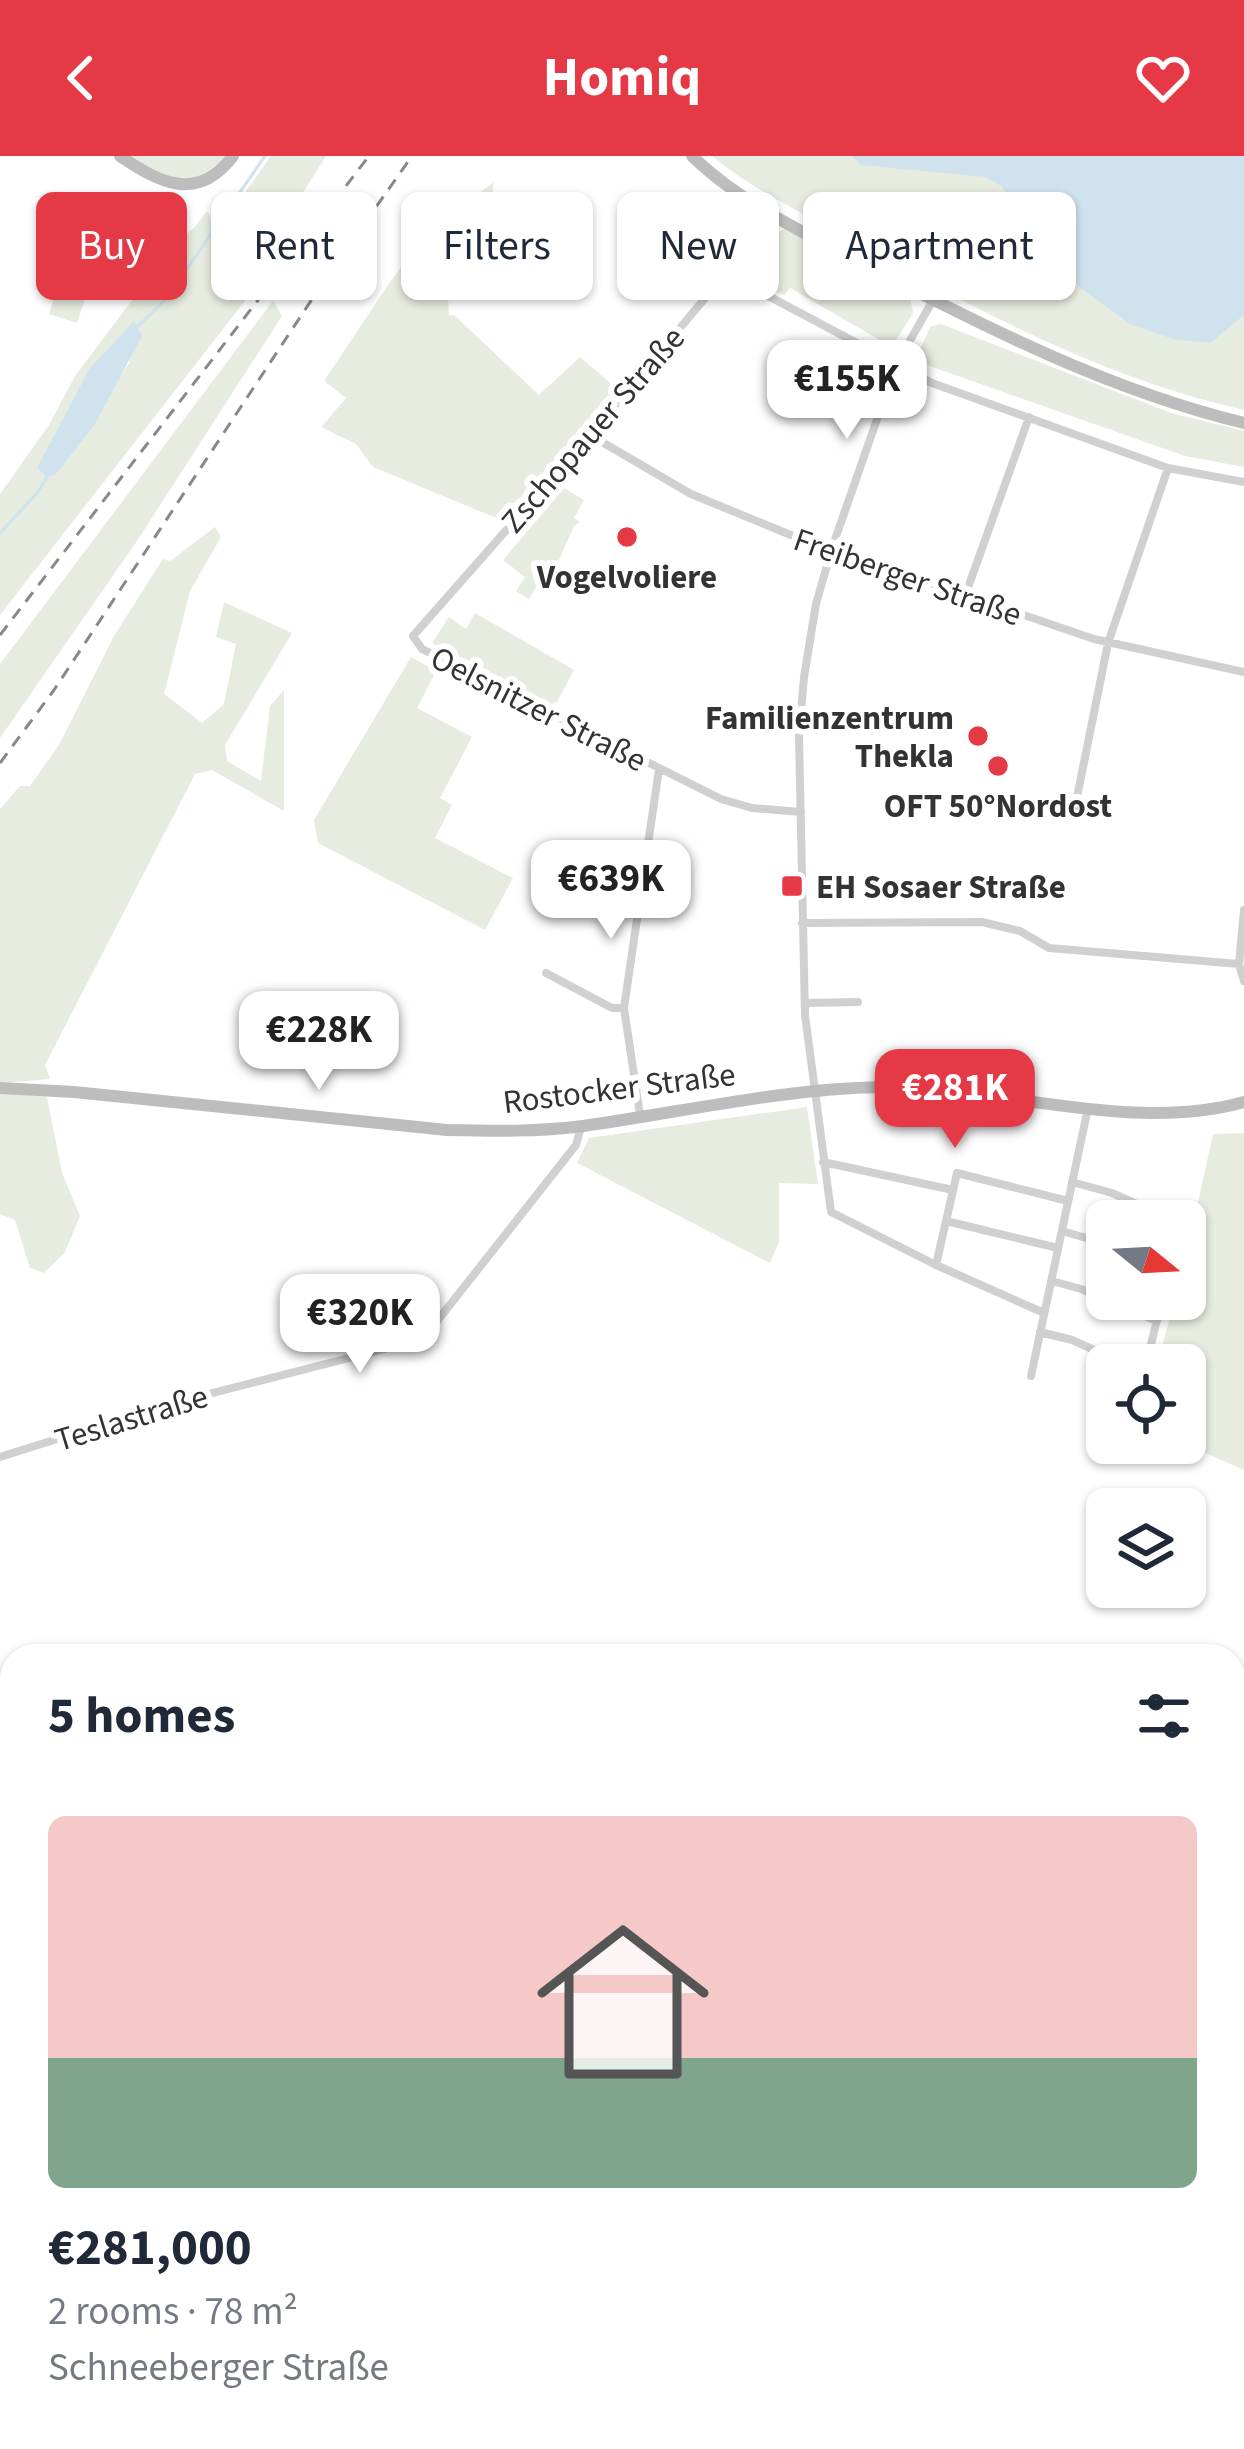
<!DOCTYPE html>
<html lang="en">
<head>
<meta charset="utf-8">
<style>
	:root { --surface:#fff; --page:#f2f2f3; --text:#1f2937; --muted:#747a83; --line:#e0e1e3; --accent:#e63946 }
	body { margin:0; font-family:"Source Sans 3",sans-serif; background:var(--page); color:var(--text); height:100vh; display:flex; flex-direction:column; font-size:45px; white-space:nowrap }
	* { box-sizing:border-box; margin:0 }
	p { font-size:39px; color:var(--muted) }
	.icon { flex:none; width:66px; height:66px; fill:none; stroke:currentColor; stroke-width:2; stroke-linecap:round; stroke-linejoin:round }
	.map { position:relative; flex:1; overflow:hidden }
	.side { position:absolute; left:0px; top:1488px; width:1245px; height:807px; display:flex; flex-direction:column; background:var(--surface); border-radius:36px 36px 0 0; box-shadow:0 3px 9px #0004 }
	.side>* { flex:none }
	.top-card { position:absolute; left:36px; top:36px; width:1173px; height:108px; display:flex; gap:24px }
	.needle { width:78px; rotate:108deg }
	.buttons { position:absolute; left:1086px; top:1044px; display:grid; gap:24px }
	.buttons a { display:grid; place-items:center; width:120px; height:120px; border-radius:18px; background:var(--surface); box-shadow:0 3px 9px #0004; font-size:60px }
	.price { position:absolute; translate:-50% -102px; padding:0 27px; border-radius:24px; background:#fff; color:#222; font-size:39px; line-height:78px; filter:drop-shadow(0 3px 6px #0008) }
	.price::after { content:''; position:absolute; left:50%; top:72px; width:36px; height:27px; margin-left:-18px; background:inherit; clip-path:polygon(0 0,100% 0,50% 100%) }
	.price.selected { background:var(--accent); color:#fff }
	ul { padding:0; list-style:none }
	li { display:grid; align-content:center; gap:24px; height:636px; padding:0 48px }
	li+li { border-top:3px solid var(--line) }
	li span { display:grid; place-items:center; height:372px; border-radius:18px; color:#555 }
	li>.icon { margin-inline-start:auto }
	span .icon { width:216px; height:216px; fill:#fffc; stroke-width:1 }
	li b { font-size:51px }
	h2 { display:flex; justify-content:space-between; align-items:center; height:144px; padding:0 48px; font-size:51px }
	.tag { padding:0 42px; border-radius:18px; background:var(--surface); box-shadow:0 3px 9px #0004; font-size:42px; line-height:108px }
	.tag.selected { background:var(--accent); color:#fff }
	header { display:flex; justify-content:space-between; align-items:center; height:156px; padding:0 48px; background:var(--accent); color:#fff; font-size:54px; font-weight:700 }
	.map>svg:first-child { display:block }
</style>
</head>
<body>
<header><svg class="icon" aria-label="back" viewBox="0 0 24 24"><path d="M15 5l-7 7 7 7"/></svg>Homiq<svg class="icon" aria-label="heart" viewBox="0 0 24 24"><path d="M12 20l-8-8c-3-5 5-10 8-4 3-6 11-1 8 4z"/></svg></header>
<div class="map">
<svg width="1244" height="2293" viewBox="0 0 1244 2293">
	<rect width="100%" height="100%" fill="#fff"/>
	<!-- green -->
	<path fill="#e6ecdf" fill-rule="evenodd" d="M131 0H226C191 35 168 25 131 0Z
		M271 0H326L287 62 266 118 0 459V338L49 269 75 220 176 86 194 72 207 55 220 79 231 56ZM135 166 129 207 56 318C72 252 82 213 135 166Z
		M712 0H1244V254C1103 222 980 156 855 86 807 59 754 35 712 0Z
		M494 26 483 103 448 140 449 160 454 159 539 239 580 201 617 233 501 364 373 311 356 288 321 271 346 242 324 225 390 126 431 73Z
		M785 73 910 142 913 157 892 191 790 132 784 139 752 124 748 108 774 78Z
		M61 119 90 128 77 167 49 158Z
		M273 145 282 160 137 385 0 582V508Z
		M941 168 1171 257 1244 275V311L1185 300 921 207 918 197 931 170Z
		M564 332 584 344 574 362 580 366 574 370 558 406 554 405 545 423 546 429 539 426 529 443 516 435 525 421 503 404Z
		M215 371 221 381 190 435 164 538 202 567 224 548 236 488 216 481 224 446 292 477 225 589 227 605 261 625 270 550 284 534V655L212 614 195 618 45 909 50 923 0 927V653L20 630H30L59 589 114 480 163 403 170 405Z
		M475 457 574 514 557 546 552 548 432 487 449 461 466 473Z
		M411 501 436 515 417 552 472 581 440 642 452 649 435 682 513 722 485 774 318 687 314 664Z
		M0 937 47 941 62 1017 80 1060 65 1096 44 1117 30 1112 15 1064 0 1058Z
		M807 951 818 1028 779 1027V1086L770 1107 577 1007 589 982Z
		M1244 977V1314L1183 1287 1185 1209H1157L1175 1143H1185V1105L1213 978Z
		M0 1991 12 1996V2283H342L335 2293H6L0 2275Z
		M350 2283H870L872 2293H343Z"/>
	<!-- water -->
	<path fill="#cfe2ee" d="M852 0H1244V159L1210 187 1173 183 1130 168 1059 116 1021 79 1003 31 985 21 861 9Z
		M134 165 142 180 95 268 56 318 47 321 37 312 90 212Z"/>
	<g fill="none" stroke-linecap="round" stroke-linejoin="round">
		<!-- stream -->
		<path stroke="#cfe2ee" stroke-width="3" d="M137 171 166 143 265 0
			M0 377 38 336 47 321"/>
		<!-- minor -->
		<path stroke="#d0d0d0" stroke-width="8" d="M775 59 590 279 413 480 422 493 721 643 752 652 801 656
			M727 118 932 227 1168 312 1244 326
			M933 144 896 209 832 392 816 448 804 521 799 580 805 859 831 1056 936 1109 1044 1157
			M590 279 691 338 798 382 1094 483 1244 516
			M965 440 1029 261
			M1073 661 1108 487 1168 312
			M573 696 641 729
			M1244 754 1239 808 1244 825
			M802 767 982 766 1020 775 1049 792 1239 808
			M546 817 612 852H624
			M805 847 858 846
			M640 959 624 852 659 613
			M823 1006 953 1034
			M1072 1026 1112 1037 1174 1065
			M946 1065 1058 1092
			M1062 1075 1107 1088
			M936 1109 957 1017 1068 1045
			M1052 1125 1081 1133 1157 1165
			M1040 1176 1072 1184 1128 1209
			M1146 1209 1162 1143
			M1031 1220 1088 952
			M0 1301 162 1250 423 1183 576 989 581 971
			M1233 1817 1244 1812
			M1233 1924 1244 1918
			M0 1987 12 1992
			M1233 2204 1244 2200
			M1233 2274 1241 2293
			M944 2283 946 2293
			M1090 2283 1099 2293
			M339 2293 347 2283
			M1079 2293 1089 2283
			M1140 2293 1160 2283"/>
		<!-- secondary -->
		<path stroke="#bdbdbd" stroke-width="12" d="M120 0C160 27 197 47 233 0
			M692 0C741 48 811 80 871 112 991 174 1112 235 1244 267
			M0 932 74 936 447 974C492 975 538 976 583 970 683 956 780 933 881 931 998 930 1131 978 1244 946"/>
		<!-- rail -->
		<path stroke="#888" stroke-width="3" stroke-dasharray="12 9" stroke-linecap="butt" d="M0 479 369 0
			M0 607 54 534 326 122 412 0"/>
	</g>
	<!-- markers -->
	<g fill="#e63946" stroke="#fff" stroke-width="4.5">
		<circle cx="627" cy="381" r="12"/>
		<circle cx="978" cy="580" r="12"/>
		<circle cx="998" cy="610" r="12"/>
		<rect x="780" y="718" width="24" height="24" rx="6"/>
	</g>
	<g text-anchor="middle" stroke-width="12" stroke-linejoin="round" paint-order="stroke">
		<!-- street labels -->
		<g font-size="33" fill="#333" stroke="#fff">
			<text transform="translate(592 273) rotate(-49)" y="12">Zschopauer Straße</text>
			<text transform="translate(908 420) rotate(19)" y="12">Freiberger Straße</text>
			<text transform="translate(539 552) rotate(27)" y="12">Oelsnitzer Straße</text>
			<text transform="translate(619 931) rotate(-7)" y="12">Rostocker Straße</text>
			<text transform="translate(131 1261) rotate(-17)" y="12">Teslastraße</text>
		</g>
		<!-- poi labels -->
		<g font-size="33" font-weight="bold" fill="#333" stroke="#fff">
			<text x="627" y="432">Vogelvoliere</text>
			<text x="954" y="573" text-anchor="end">Familienzentrum<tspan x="954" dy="38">Thekla</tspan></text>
			<text x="998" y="661">OFT 50°Nordost</text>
			<text x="816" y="742" text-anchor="start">EH Sosaer Straße</text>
		</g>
	</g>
</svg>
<div class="buttons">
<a><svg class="needle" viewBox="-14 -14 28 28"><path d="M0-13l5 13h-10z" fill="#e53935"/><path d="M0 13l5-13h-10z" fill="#747a83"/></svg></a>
<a><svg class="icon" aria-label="locate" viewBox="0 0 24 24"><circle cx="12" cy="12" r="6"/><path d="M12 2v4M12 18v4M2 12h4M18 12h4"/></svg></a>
<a><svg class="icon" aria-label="layers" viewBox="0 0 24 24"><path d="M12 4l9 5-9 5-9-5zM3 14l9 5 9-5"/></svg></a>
</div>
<b class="price" style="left:847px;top:286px">€155K</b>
<b class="price" style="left:611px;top:786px">€639K</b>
<b class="price" style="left:319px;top:937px">€228K</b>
<b class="price selected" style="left:955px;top:995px">€281K</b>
<b class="price" style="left:360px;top:1220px">€320K</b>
<div class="top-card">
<a class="tag selected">Buy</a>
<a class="tag">Rent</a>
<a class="tag">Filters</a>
<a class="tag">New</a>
<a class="tag">Apartment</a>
</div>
<section class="side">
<h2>5 homes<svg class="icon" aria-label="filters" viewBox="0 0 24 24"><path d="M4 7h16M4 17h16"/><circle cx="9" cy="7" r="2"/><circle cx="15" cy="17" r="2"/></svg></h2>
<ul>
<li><span style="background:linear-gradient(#f6c9c9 65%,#7fa58c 0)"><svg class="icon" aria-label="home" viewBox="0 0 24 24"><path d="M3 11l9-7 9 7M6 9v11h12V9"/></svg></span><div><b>€281,000</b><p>2 rooms · 78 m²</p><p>Schneeberger Straße</p></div></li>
</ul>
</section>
</div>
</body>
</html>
